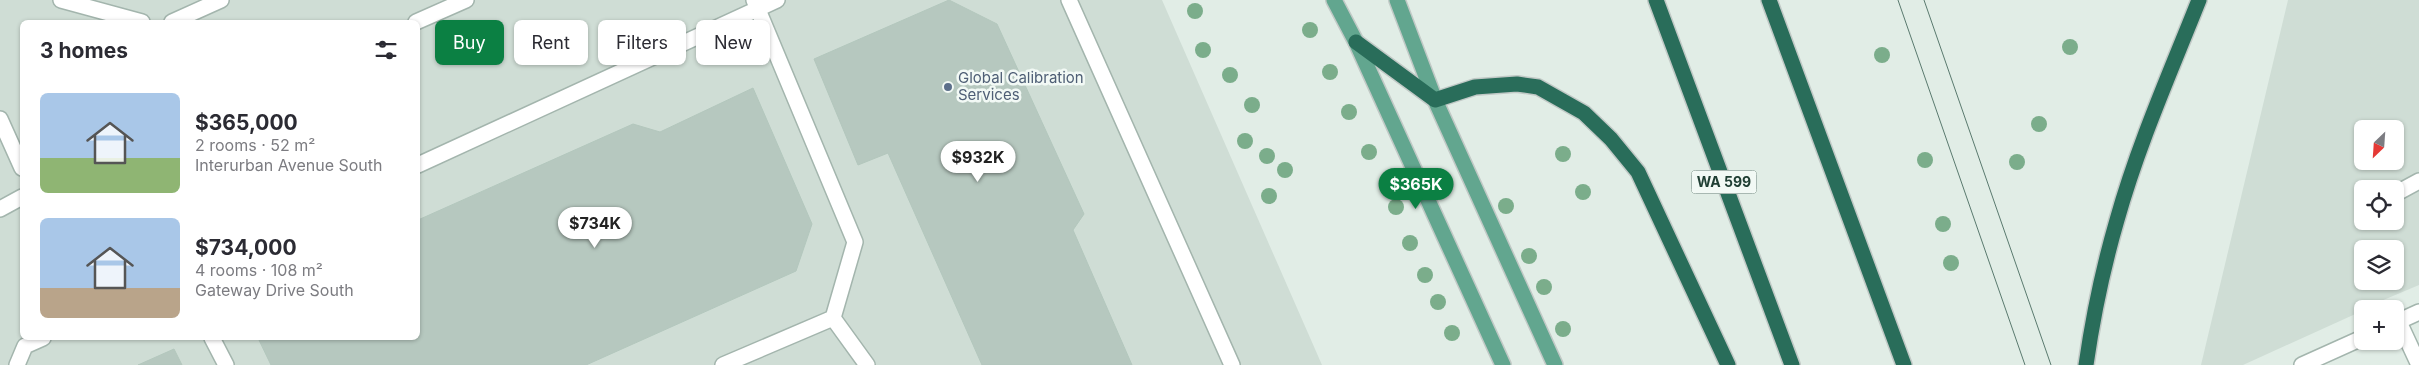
<!DOCTYPE html>
<html lang="en">
<head>
<meta charset="utf-8">
<style>
	:root { --surface:#fff; --page:#f7f7f7; --text:#2b2b33; --muted:#7c7c81; --accent:#0b8043 }
	body { margin:0; font-family:Inter,sans-serif; background:var(--page); color:var(--text); height:100vh; display:flex; flex-direction:column; font-size:19px; white-space:nowrap }
	* { box-sizing:border-box; margin:0 }
	p { font-size:16px; color:var(--muted) }
	.icon { flex:none; width:28px; height:28px; fill:none; stroke:currentColor; stroke-width:2; stroke-linecap:round; stroke-linejoin:round }
	.map { position:relative; flex:1; overflow:hidden }
	.details { position:absolute; left:20px; top:20px; width:400px; height:320px; display:flex; flex-direction:column; background:var(--surface); border-radius:8px; box-shadow:0 1px 4px #0004 }
	.details>* { flex:none }
	.banner { position:absolute; left:435px; top:20px; width:475px; height:45px; display:flex; gap:10px }
	.needle { width:32px; rotate:205deg }
	.tools { position:absolute; left:2354px; top:120px; display:grid; gap:10px }
	.tools a { display:grid; place-items:center; width:50px; height:50px; border-radius:8px; background:var(--surface); box-shadow:0 1px 4px #0004; font-size:25px }
	.price { position:absolute; translate:-50% -42px; padding:0 11px; border-radius:18px; background:#fff; color:#222; font-size:16px; line-height:32px; filter:drop-shadow(0 1px 2px #0008) }
	.price::after { content:''; position:absolute; left:50%; top:30px; width:15px; height:11px; margin-left:-8px; background:inherit; clip-path:polygon(0 0,100% 0,50% 100%) }
	.price.selected { background:var(--accent); color:#fff }
	ul { padding:0; list-style:none }
	li { display:flex; align-items:center; gap:15px; height:125px; padding:0 20px }
	li span { display:grid; place-items:center; flex:none; width:140px; height:100px; border-radius:8px; color:#555 }
	li>.icon { margin-inline-start:auto }
	span .icon { width:60px; height:60px; fill:#fffc; stroke-width:1 }
	li b { font-size:21px }
	h2 { display:flex; justify-content:space-between; align-items:center; height:60px; padding:0 20px; font-size:21px }
	.tag { padding:0 18px; border-radius:8px; background:var(--surface); box-shadow:0 1px 4px #0004; font-size:18px; line-height:45px }
	.tag.selected { background:var(--accent); color:#fff }
	.map>svg:first-child { display:block }
</style>
</head>
<body>
<div class="map">
<svg width="2419" height="365" viewBox="0 0 2419 365">
	<rect width="100%" height="100%" fill="#e1ede6"/>
	<!-- built -->
	<path fill="#cfddd5" fill-rule="evenodd" d="M0 0H1162L1322 365H0ZM22 22H418V338H22Z
		M2288 0H2419V285L2362 309V311L2243 365H2201ZM2362 129H2395V161H2362ZM2362 189H2395V221H2362ZM2362 249H2395V281H2362Z"/>
	<!-- building -->
	<path fill="#b6c8bf" stroke="#b3c7bd" d="M949 0 997 24 1084 214 1073 230 1132 365H982L888 153 858 165 814 59Z
		M753 88 812 224 796 271 586 365H271L258 338H418V220L633 124 660 132Z
		M174 349 182 365H138Z"/>
	<g fill="none" stroke-linecap="round" stroke-linejoin="round">
		<defs>
			<path id="minor" d="M61 0 142 22
				M1069 0 1232 365
				M172 22 221 0
				M416 22 466 0
				M0 119 22 168
				M418 165 777 0
				M2395 194 2419 181
				M0 209 22 197
				M833 318 867 365
				M2399 322 2419 365
				M2395 323 2419 312
				M212 338 226 365
				M17 365 25 346 43 338
				M723 365 833 318 855 242 754 0
				M2302 365 2362 338"/>
			<path id="major" d="M1334 0 1356 42 1503 365
				M1397 0 1435 100 1555 365"/>
			<path id="highway" d="M1656 0 1792 365
				M1769 0 1904 365
				M1356 42 1435 100 1475 87 1517 84 1538 87 1584 113 1611 139 1638 172 1728 365
				M2086 365C2093 316 2103 268 2117 220 2138 145 2170 73 2199 0"/>
		</defs>
		<!-- minor casing -->
		<use href="#minor" stroke="#a3b5ad" stroke-width="18"/>
		<!-- major casing -->
		<use href="#major" stroke="#c1c9c6" stroke-width="18"/>
		<!-- highway casing -->
		<use href="#highway" stroke="#c1c9c6" stroke-width="18"/>
		<!-- minor -->
		<use href="#minor" stroke="#fff" stroke-width="15"/>
		<!-- major -->
		<use href="#major" stroke="#62a68f" stroke-width="15"/>
		<!-- highway -->
		<use href="#highway" stroke="#296d5a" stroke-width="15"/>
		<!-- tram -->
		<path stroke="#5a7a6f" stroke-width="1" d="M1898 0 2025 365
			M1924 0 2051 365"/>
	</g>
	<!-- trees -->
	<g fill="#7bad8b">
		<circle cx="1195" cy="11" r="8"/>
		<circle cx="1310" cy="30" r="8"/>
		<circle cx="2070" cy="47" r="8"/>
		<circle cx="1203" cy="50" r="8"/>
		<circle cx="1882" cy="55" r="8"/>
		<circle cx="1330" cy="72" r="8"/>
		<circle cx="1230" cy="75" r="8"/>
		<circle cx="1252" cy="105" r="8"/>
		<circle cx="1349" cy="112" r="8"/>
		<circle cx="2039" cy="124" r="8"/>
		<circle cx="1245" cy="141" r="8"/>
		<circle cx="1369" cy="152" r="8"/>
		<circle cx="1563" cy="154" r="8"/>
		<circle cx="1267" cy="156" r="8"/>
		<circle cx="1925" cy="160" r="8"/>
		<circle cx="2017" cy="162" r="8"/>
		<circle cx="1285" cy="170" r="8"/>
		<circle cx="1583" cy="192" r="8"/>
		<circle cx="1269" cy="196" r="8"/>
		<circle cx="1506" cy="206" r="8"/>
		<circle cx="1396" cy="207" r="8"/>
		<circle cx="1943" cy="224" r="8"/>
		<circle cx="1410" cy="243" r="8"/>
		<circle cx="1529" cy="256" r="8"/>
		<circle cx="1951" cy="263" r="8"/>
		<circle cx="1425" cy="275" r="8"/>
		<circle cx="1544" cy="287" r="8"/>
		<circle cx="1438" cy="302" r="8"/>
		<circle cx="1563" cy="329" r="8"/>
		<circle cx="1452" cy="333" r="8"/>
	</g>
	<!-- markers -->
	<circle fill="#5c6f8a" stroke="#f2f9f5" stroke-width="2" cx="948" cy="87" r="5"/>
	<g text-anchor="middle" stroke-width="5" stroke-linejoin="round" paint-order="stroke">
		<!-- shield labels -->
		<rect fill="#f2f9f5" stroke="#5f776e" stroke-width="1" x="1691.5" y="170.5" width="65" height="23" rx="4"/>
		<g font-size="14" font-weight="bold" fill="#203f34">
			<text x="1724" y="187">WA 599</text>
		</g>
		<!-- service labels -->
		<g font-size="15" fill="#4e5e75" stroke="#f2f9f5" text-anchor="start">
			<text x="958" y="83">Global Calibration<tspan x="958" dy="17">Services</tspan></text>
		</g>
	</g>
</svg>
<div class="tools">
<a><svg class="needle" viewBox="-14 -14 28 28"><path d="M0-13l5 13h-10z" fill="#e53935"/><path d="M0 13l5-13h-10z" fill="#7c7c81"/></svg></a>
<a><svg class="icon" aria-label="locate" viewBox="0 0 24 24"><circle cx="12" cy="12" r="6"/><path d="M12 2v4M12 18v4M2 12h4M18 12h4"/></svg></a>
<a><svg class="icon" aria-label="layers" viewBox="0 0 24 24"><path d="M12 4l9 5-9 5-9-5zM3 14l9 5 9-5"/></svg></a>
<a>+</a>
</div>
<b class="price" style="left:978px;top:183px">$932K</b>
<b class="price selected" style="left:1416px;top:210px">$365K</b>
<b class="price" style="left:595px;top:249px">$734K</b>
<div class="banner">
<a class="tag selected">Buy</a>
<a class="tag">Rent</a>
<a class="tag">Filters</a>
<a class="tag">New</a>
</div>
<section class="details">
<h2>3 homes<svg class="icon" aria-label="filters" viewBox="0 0 24 24"><path d="M4 7h16M4 17h16"/><circle cx="9" cy="7" r="2"/><circle cx="15" cy="17" r="2"/></svg></h2>
<ul>
<li><span style="background:linear-gradient(#a9c7e8 65%,#8fb573 0)"><svg class="icon" aria-label="home" viewBox="0 0 24 24"><path d="M3 11l9-7 9 7M6 9v11h12V9"/></svg></span><div><b>$365,000</b><p>2 rooms · 52 m²</p><p>Interurban Avenue South</p></div></li>
<li><span style="background:linear-gradient(#a9c7e8 70%,#b9a48a 0)"><svg class="icon" aria-label="home" viewBox="0 0 24 24"><path d="M3 11l9-7 9 7M6 9v11h12V9"/></svg></span><div><b>$734,000</b><p>4 rooms · 108 m²</p><p>Gateway Drive South</p></div></li>
</ul>
</section>
</div>
</body>
</html>
